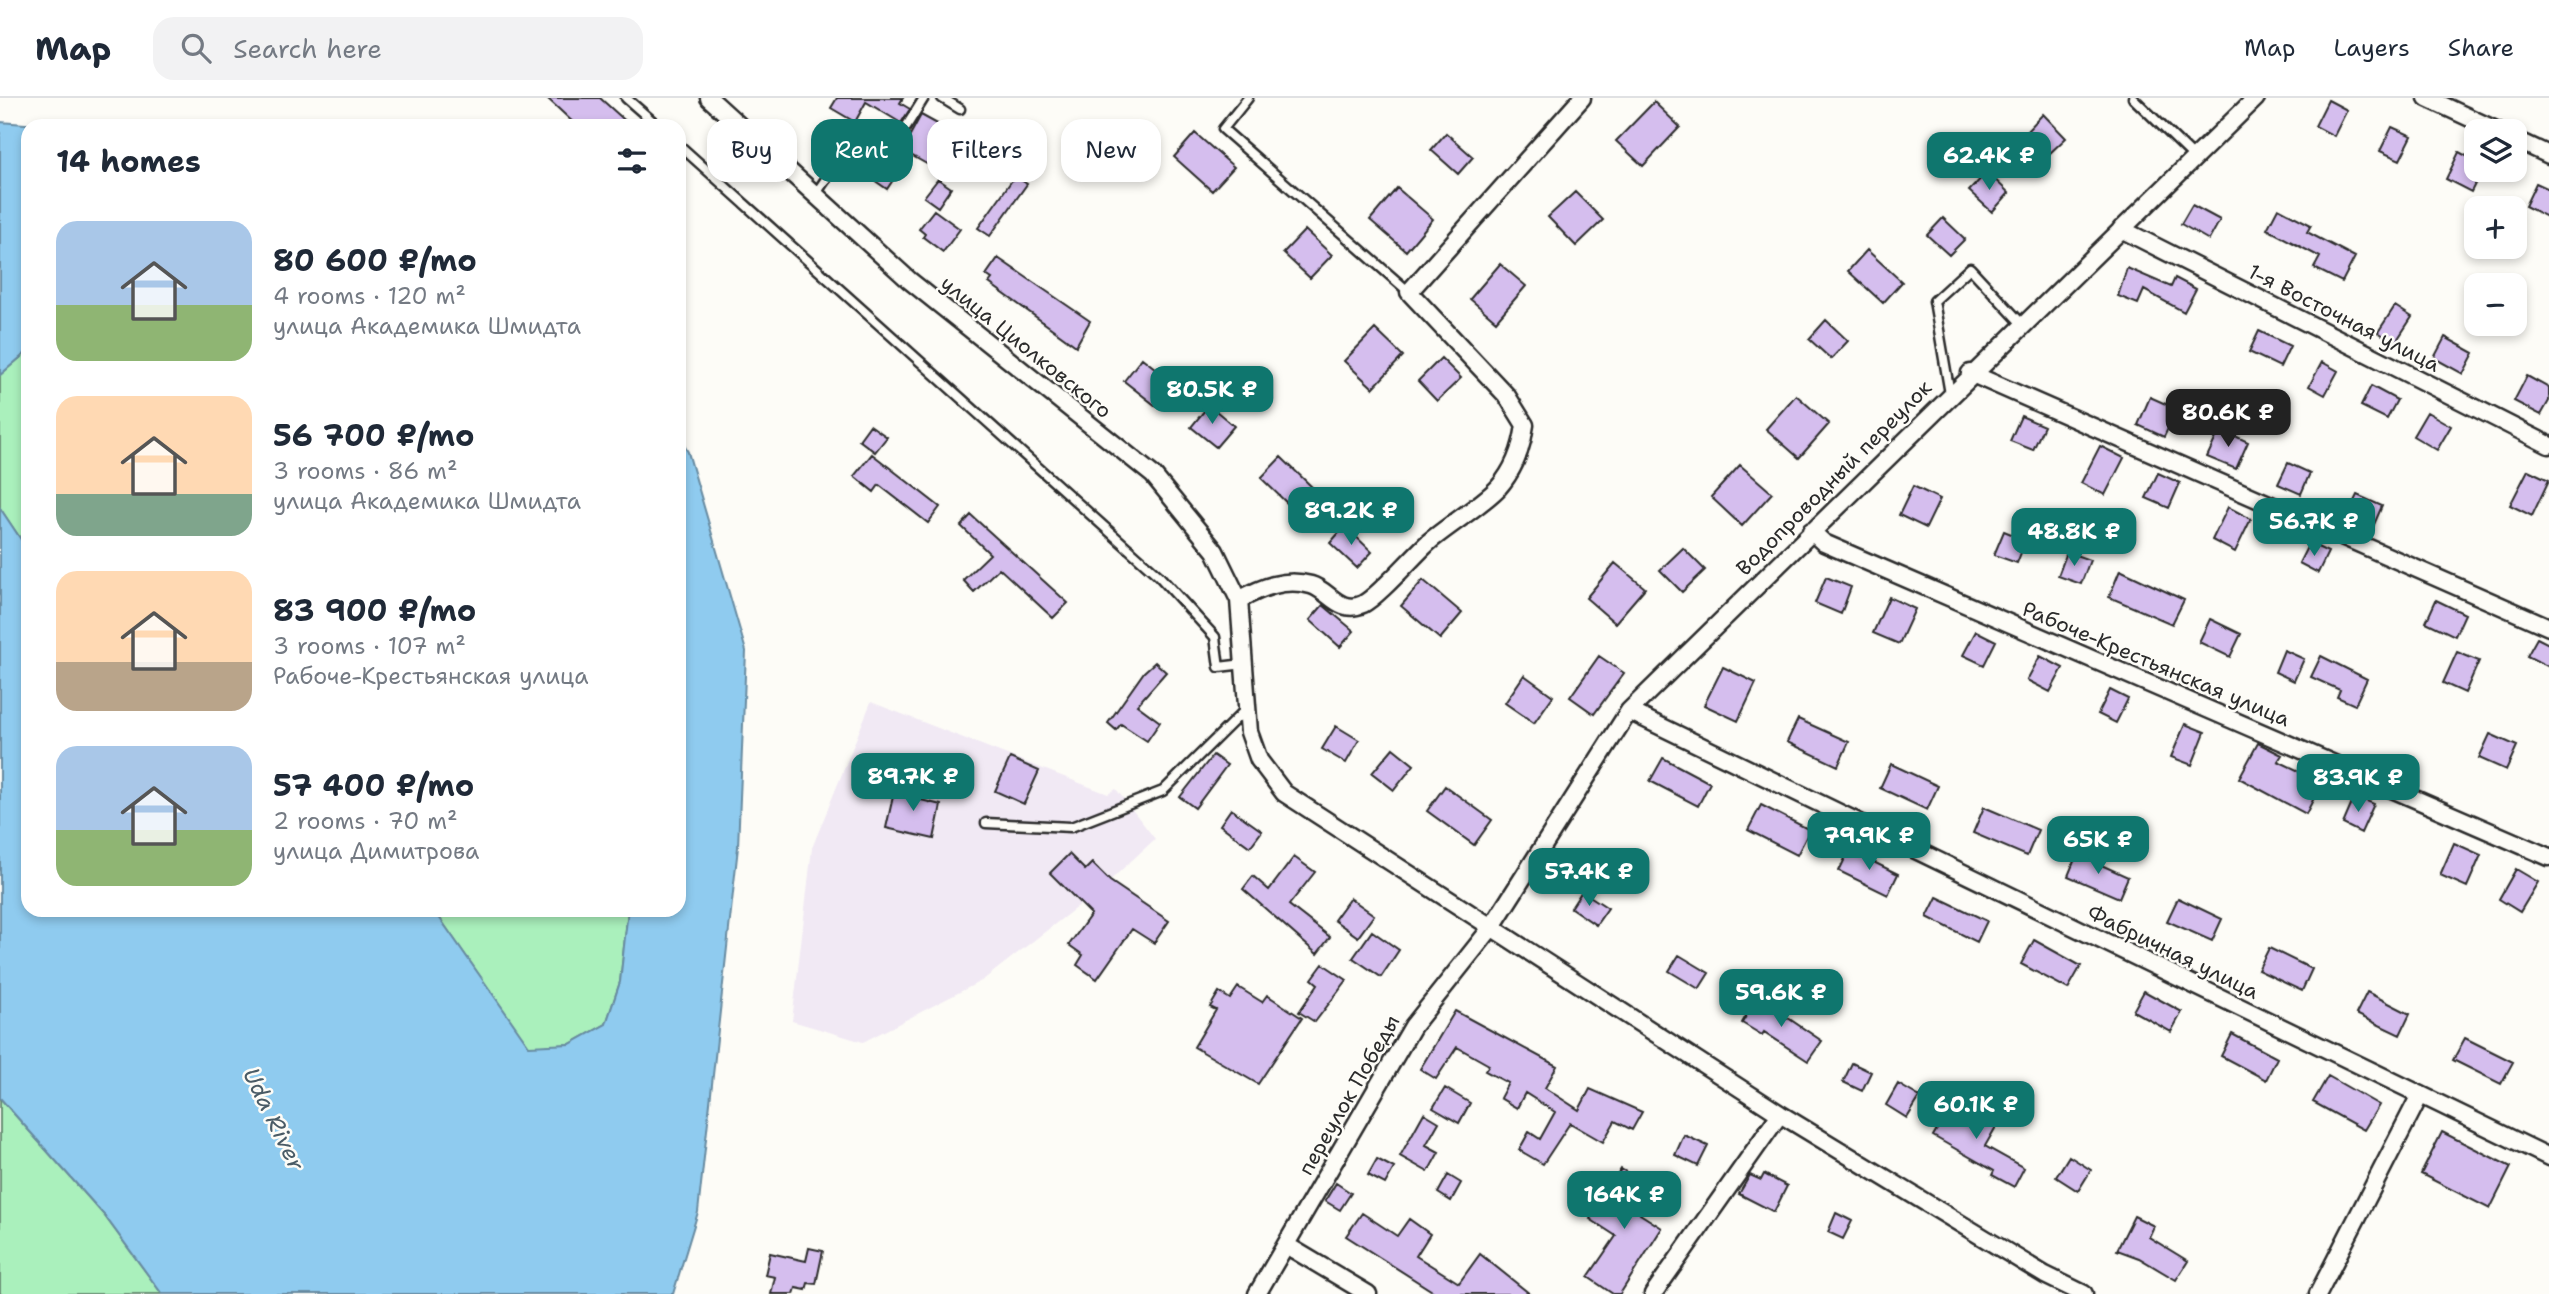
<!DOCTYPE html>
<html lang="en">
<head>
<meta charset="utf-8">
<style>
	:root { --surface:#fff; --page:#f2f2f3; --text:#1f2937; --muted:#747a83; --line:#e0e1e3; --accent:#0f766e }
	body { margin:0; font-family:"Shantell Sans",sans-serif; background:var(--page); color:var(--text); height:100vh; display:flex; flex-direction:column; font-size:26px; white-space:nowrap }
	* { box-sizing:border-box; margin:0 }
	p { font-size:23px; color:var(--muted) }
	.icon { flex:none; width:38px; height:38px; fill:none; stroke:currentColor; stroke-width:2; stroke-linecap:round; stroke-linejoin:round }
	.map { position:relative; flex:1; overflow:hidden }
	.sheet { position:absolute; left:21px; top:21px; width:665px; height:798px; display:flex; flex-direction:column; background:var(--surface); border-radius:21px; box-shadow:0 4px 10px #0003 }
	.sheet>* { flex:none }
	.banner { position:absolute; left:707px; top:21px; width:665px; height:63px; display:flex; gap:14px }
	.controls { position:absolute; left:2464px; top:21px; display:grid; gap:14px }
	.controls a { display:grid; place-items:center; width:63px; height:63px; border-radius:14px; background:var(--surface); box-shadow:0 4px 10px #0003; font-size:35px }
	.price { position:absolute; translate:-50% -60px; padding:0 16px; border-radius:14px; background:var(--accent); color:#fff; font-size:23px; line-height:46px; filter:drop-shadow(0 2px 4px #0008) }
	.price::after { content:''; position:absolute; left:50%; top:42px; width:21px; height:16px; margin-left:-10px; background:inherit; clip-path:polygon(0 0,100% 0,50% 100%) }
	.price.current { background:#222; color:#fff }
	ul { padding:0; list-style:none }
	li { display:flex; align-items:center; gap:21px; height:175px; padding:0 35px }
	li span { display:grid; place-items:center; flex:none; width:196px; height:140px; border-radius:21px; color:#555 }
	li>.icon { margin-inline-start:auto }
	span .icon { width:84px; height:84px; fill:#fffc; stroke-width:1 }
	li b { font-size:30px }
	h2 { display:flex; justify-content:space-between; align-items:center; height:84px; padding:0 35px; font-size:30px }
	.tag { padding:0 24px; border-radius:21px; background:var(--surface); box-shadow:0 4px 10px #0003; font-size:24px; line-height:63px }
	.tag.current { background:var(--accent); color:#fff }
	header { display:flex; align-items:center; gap:42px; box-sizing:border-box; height:98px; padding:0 35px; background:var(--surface); border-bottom:2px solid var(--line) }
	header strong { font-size:33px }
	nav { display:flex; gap:38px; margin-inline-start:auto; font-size:24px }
	.search { width:490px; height:63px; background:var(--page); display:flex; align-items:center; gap:18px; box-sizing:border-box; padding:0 24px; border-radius:21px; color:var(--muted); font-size:26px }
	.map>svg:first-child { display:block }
</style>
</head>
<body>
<header>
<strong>Map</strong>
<div class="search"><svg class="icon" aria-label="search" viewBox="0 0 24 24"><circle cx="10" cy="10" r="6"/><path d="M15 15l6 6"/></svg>Search here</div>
<nav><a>Map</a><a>Layers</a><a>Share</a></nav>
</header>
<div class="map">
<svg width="2549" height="1196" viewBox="0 0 2549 1196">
	<rect width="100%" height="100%" fill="#fdfcf7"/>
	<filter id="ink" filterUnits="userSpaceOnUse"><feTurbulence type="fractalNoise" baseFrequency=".0143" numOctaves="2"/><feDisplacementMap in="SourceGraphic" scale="14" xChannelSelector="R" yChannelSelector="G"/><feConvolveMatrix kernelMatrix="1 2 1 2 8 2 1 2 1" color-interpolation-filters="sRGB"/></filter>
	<g filter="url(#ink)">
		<!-- built -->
		<path fill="#f1e9f4" d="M871 604 1108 696 1116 691 1155 741 1104 788 983 882 863 944 792 923 812 750Z"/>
		<!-- green -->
		<path fill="#aaf0bc" stroke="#6a8e74" stroke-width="2" d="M28 253V452L0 410V277Z
			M434 812H628L620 884 606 926 570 946 529 949Z
			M0 1000 104 1117 162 1196H0Z"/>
		<!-- water -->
		<path fill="#8fcbef" stroke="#678ba1" stroke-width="2" d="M0 24 50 28H28V253L0 277Z
			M679 339 688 354 746 553 738 749 698 1114 673 1196H162L104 1117 0 1000V410L28 452V812H434L529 948 570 946 606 926 620 884 628 812H679Z"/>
		<!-- building -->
		<path fill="#d5beee" stroke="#2b2b2b" stroke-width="2" d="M547 0H600L631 28H577Z
			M837 0H903L900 5 910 11 901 25 866 4 855 24 831 10Z
			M2328 2 2347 12 2334 38 2315 28Z
			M1654 4 1680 29 1643 68 1616 43Z
			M2043 16 2066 40 2049 56 2026 34Z
			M921 17 952 34 932 69 902 52Z
			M975 27 1003 46 987 70 959 51Z
			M2392 29 2412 38 2400 62 2380 53Z
			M1195 35 1234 69 1212 93 1174 59Z
			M1446 35 1473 59 1458 76 1431 52Z
			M860 46 899 73 887 91 848 64Z
			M2459 54 2476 63V72H2482L2471 94 2446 81Z
			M1987 74 2009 95 1992 114 1969 93Z
			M1015 78 1027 86 990 138 978 130Z
			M938 81 951 90 938 109 924 99Z
			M2536 85 2549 91V120L2525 108Z
			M1397 90 1433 121 1406 153 1370 122Z
			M1575 94 1603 122 1576 148 1548 119Z
			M2192 107 2220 122 2209 142 2181 126Z
			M2278 110 2311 127 2307 134 2355 159 2342 184 2314 170 2320 159 2267 131Z
			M934 112 960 131 943 154 923 139 925 136 919 131Z
			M1943 120 1965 141 1949 157 1927 137Z
			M1305 132 1332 157 1310 180 1283 155Z
			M1867 152 1902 184 1883 205 1848 173Z
			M998 160 1090 223 1076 248 989 185 992 181 986 177Z
			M1500 166 1526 188 1496 223 1470 201Z
			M2127 170 2171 189 2175 180 2196 191 2184 214 2144 192 2138 206 2118 198Z
			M2395 208 2412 219 2395 245 2378 234Z
			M1826 222 1848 243 1831 261 1809 241Z
			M1375 231 1403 258 1373 290 1344 263Z
			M2259 233 2290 248 2280 269 2249 254Z
			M2445 239 2474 255 2463 276 2434 260Z
			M1142 260 1174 285 1156 308 1124 283Z
			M1441 260 1461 280 1437 303 1418 283Z
			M2322 264 2338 273 2325 297 2309 288Z
			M2527 278 2549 290V303L2541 317 2514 303Z
			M2371 288 2397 302 2387 321 2361 308Z
			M1796 297 1829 326 1799 360 1766 331Z
			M2150 299 2177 311 2164 339 2138 327Z
			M1209 307 1234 328 1216 349 1191 329Z
			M2427 314 2451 328 2437 352 2413 338Z
			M2021 318 2044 328 2033 352 2010 343Z
			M870 327 887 339 875 354 859 342Z
			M2220 331 2248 344 2236 371 2207 359Z
			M2100 348 2124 360 2105 397 2081 385Z
			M872 356 940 409 928 425 879 387 874 394 854 378Z
			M1281 359 1313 390 1292 410 1261 380Z
			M2288 365 2310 375 2301 396 2278 386Z
			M1740 367 1772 395 1742 428 1711 399Z
			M2528 372 2549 382 2532 418 2510 407Z
			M2158 375 2180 385 2169 410 2146 400Z
			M1913 388 1940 401 1926 430 1899 417Z
			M2357 397 2382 408 2373 429 2347 418Z
			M2228 409 2251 421 2235 454 2212 442Z
			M971 417 1068 505 1053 520 999 470 974 494 963 482 990 456 961 428Z
			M1345 428 1372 454 1357 470 1330 445Z
			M2004 433 2026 442 2017 465 1994 457Z
			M2309 445 2328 454 2318 475 2299 465Z
			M1683 450 1705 472 1682 494 1660 472Z
			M2067 454 2090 462 2081 486 2058 478Z
			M1615 465 1645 490 1615 525 1586 500Z
			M2120 472 2184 502 2172 526 2109 499Z
			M1826 479 1851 489 1841 516 1815 505Z
			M1423 482 1462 515 1440 541 1401 508Z
			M1889 499 1915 511 1899 546 1873 535Z
			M2436 502 2465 516 2455 538 2426 524Z
			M1323 507 1354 533 1340 549 1310 522Z
			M2210 521 2241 536 2230 559 2199 544Z
			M1976 533 1996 543 1984 567 1963 557Z
			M2537 540 2549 546V569L2527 558Z
			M2284 552 2304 561 2294 583 2275 574Z
			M2457 554 2479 563 2465 595 2443 585Z
			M1599 558 1624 575 1594 616 1570 599Z
			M2040 558 2063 570 2050 594 2027 582Z
			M2321 558 2367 581 2355 607 2337 599 2340 592 2311 579Z
			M1155 564 1166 574 1137 607 1160 624 1147 643 1121 626 1116 632 1108 625 1144 574Z
			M1723 569 1756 585 1738 623 1704 607Z
			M1524 577 1553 598 1534 625 1505 605Z
			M2110 592 2128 601 2116 625 2098 616Z
			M1798 621 1849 644 1838 668 1787 644Z
			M2185 626 2205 634 2192 667 2171 659Z
			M1336 628 1359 642 1346 665 1322 651Z
			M2490 636 2517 648 2506 672 2479 660Z
			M2258 645 2282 657 2278 663 2322 684 2306 716 2239 680Z
			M1393 650 1414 667 1394 692 1372 675Z
			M1213 657 1227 667 1195 710 1180 699Z
			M1010 660 1039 673 1024 706 995 693Z
			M1663 660 1710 685 1698 708 1650 683Z
			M1891 666 1938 688 1927 712 1880 690Z
			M896 685 920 691 917 701 941 707 934 741 886 730Z
			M1445 688 1492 722 1474 747 1427 713Z
			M2355 698 2374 706 2361 735 2343 726Z
			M1761 707 1810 732 1797 757 1748 732Z
			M1984 709 2038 732 2027 758 1973 735Z
			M1231 711 1262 733 1250 749 1220 727Z
			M2454 745 2481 757 2467 789 2440 777Z
			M1849 752 1898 776 1888 797 1839 773Z
			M1069 756 1085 772 1092 765 1110 783 1169 823 1154 845 1132 831 1097 881 1077 867 1083 857 1069 847 1091 816 1050 775Z
			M2077 756 2128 779 2119 800 2068 778Z
			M1294 759 1315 774 1289 807 1330 839 1317 856 1243 791 1253 778 1269 792Z
			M2516 771 2538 784 2520 814 2499 801Z
			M1582 793 1608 810 1596 827 1571 810Z
			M1937 799 1987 823 1977 844 1927 819Z
			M1350 800 1374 817 1358 839 1334 822Z
			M2178 800 2222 821 2212 843 2167 823Z
			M1372 833 1399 852 1381 879 1353 860Z
			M2034 842 2081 868 2068 891 2021 866Z
			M2269 850 2312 871 2302 893 2258 872Z
			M1679 857 1709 875 1699 891 1669 873Z
			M1323 866 1347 882 1315 924 1299 914 1318 886 1312 881Z
			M1238 889 1262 904 1267 897 1302 920 1258 986 1194 949 1216 912 1210 909 1219 894 1230 901Z
			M2144 893 2182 914 2171 934 2133 913Z
			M2367 894 2410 916 2400 937 2356 916Z
			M1757 899 1822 943 1808 963 1764 934 1762 937 1742 925Z
			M1455 913 1557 968 1545 990 1579 1012 1590 991 1642 1014 1632 1032 1615 1023 1603 1044 1570 1025 1543 1066 1519 1052 1529 1034 1540 1041 1555 1014 1525 995 1517 1010 1500 1000 1508 985 1485 973 1489 967 1457 949 1436 981 1420 971Z
			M2232 936 2277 960 2266 982 2221 958Z
			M2465 940 2513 964 2501 986 2453 962Z
			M1852 965 1871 974 1862 993 1843 984Z
			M2328 978 2379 1007 2364 1032 2313 1004Z
			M1898 986 1920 999 1907 1020 1886 1007Z
			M1445 990 1470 1005 1459 1025 1433 1010Z
			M1954 1002 1997 1027 1985 1048 2024 1070 2014 1089 1992 1077 1994 1073 1933 1038Z
			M1424 1015 1439 1024 1426 1047 1439 1054 1428 1074 1400 1058Z
			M2442 1034 2511 1069 2490 1111 2421 1076Z
			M1684 1037 1708 1048 1698 1068 1675 1057Z
			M2069 1058 2091 1072 2078 1093 2056 1079Z
			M1377 1061 1394 1070 1385 1086 1368 1077Z
			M1621 1071 1655 1091 1640 1116 1662 1130 1620 1196H1613L1588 1179 1616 1138 1590 1121Z
			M1764 1076 1787 1088 1774 1114 1739 1096 1750 1077 1761 1082Z
			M1448 1077 1461 1085 1451 1103 1438 1095Z
			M1336 1085 1351 1095 1340 1112 1325 1103Z
			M1362 1115 1397 1138 1409 1121 1430 1136 1416 1158 1459 1185 1480 1156 1530 1196H1437L1346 1138Z
			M1836 1115 1852 1123 1843 1141 1828 1134Z
			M2134 1118 2154 1128 2149 1139 2188 1163 2176 1182 2139 1160 2117 1152Z
			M809 1150 823 1153 816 1186 808 1185 806 1192 796 1190 794 1196H771L775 1179 765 1177 770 1155 806 1163Z"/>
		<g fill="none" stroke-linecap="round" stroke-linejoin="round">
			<defs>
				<path id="service" d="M626 0 658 28
					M942 0 960 11
					M1248 0 1223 31 1409 194
					M2133 0 2195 60
					M679 47 1159 478 1215 539 1219 569 1244 566
					M815 97 858 34 901 37 924 0
					M1950 296 1934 203 1970 170 2022 226
					M986 725 1071 729 1163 693 1247 610"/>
				<path id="minor" d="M709 0 909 182 1153 377 1215 453 1239 502 1249 634 1259 662 1284 695 1780 1016 2045 1177 2084 1196
					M2427 0 2498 33
					M2515 41 2549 57
					M2121 131 2549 347
					M1970 275 2549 529
					M1811 433 1824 445 2549 759
					M1239 502C1262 489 1285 480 1311 487 1329 492 1339 517 1363 506 1379 498 1414 457 1430 443 1449 427 1483 406 1498 390 1514 372 1522 350 1525 327L1507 298 1409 194 1582 0
					M1629 613 2549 1059
					M1286 1147 1368 1196
					M1257 1196 1413 928 1491 830 1629 613 2256 0
					M1653 1196 1780 1016
					M2318 1196 2420 997"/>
			</defs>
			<!-- service casing -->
			<use href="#service" stroke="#2b2b2b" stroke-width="13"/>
			<!-- minor casing -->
			<use href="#minor" stroke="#2b2b2b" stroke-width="21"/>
			<!-- service -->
			<use href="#service" stroke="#fdfcf7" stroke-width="8"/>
			<!-- minor -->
			<use href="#minor" stroke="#fdfcf7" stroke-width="16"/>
		</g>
	</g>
	<g text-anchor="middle" stroke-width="5" stroke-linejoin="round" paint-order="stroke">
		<!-- street labels -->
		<g font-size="21" fill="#2b2b2b" stroke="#fdfcf7">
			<text transform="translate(2344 220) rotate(27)" y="7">1-я Восточная улица</text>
			<text transform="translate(1026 249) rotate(39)" y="7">улица Циолковского</text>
			<text transform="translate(1834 380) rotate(-45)" y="7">Водопроводный переулок</text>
			<text transform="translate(2156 566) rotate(23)" y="7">Рабоче-Крестьянская улица</text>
			<text transform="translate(2173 854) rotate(26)" y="7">Фабричная улица</text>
			<text transform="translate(1349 997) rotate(-60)" y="7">переулок Победы</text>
		</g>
		<!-- water labels -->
		<g font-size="23" font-style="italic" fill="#495b66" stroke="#fdfcf7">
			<text transform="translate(274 1021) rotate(64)" y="8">Uda River</text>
		</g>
	</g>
</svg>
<div class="controls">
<a><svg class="icon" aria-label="layers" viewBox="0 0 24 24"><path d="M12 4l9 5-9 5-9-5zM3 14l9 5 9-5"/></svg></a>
<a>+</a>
<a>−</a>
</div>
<b class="price" style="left:1989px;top:94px">62.4K ₽</b>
<b class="price" style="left:1212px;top:328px">80.5K ₽</b>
<b class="price current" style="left:2228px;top:351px">80.6K ₽</b>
<b class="price" style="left:1351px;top:449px">89.2K ₽</b>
<b class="price" style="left:2314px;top:460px">56.7K ₽</b>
<b class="price" style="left:2074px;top:470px">48.8K ₽</b>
<b class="price" style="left:913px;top:715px">89.7K ₽</b>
<b class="price" style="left:2358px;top:716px">83.9K ₽</b>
<b class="price" style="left:1869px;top:774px">79.9K ₽</b>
<b class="price" style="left:2098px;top:778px">65K ₽</b>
<b class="price" style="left:1589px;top:810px">57.4K ₽</b>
<b class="price" style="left:1781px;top:931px">59.6K ₽</b>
<b class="price" style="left:1976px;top:1043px">60.1K ₽</b>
<b class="price" style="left:1624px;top:1133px">164K ₽</b>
<div class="banner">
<a class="tag">Buy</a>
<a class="tag current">Rent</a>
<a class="tag">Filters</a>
<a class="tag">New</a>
</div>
<section class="sheet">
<h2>14 homes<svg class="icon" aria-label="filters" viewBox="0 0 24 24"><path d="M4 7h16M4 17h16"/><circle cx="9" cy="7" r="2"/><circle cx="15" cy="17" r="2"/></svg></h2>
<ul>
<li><span style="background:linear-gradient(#a9c7e8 60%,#8fb573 0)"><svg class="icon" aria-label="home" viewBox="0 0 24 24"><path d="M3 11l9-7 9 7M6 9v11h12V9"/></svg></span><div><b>80 600 ₽/mo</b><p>4 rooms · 120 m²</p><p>улица Академика Шмидта</p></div></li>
<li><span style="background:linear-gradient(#ffd9b3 70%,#7fa58c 0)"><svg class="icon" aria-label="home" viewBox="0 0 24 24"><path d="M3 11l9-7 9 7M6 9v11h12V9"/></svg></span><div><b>56 700 ₽/mo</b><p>3 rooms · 86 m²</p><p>улица Академика Шмидта</p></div></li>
<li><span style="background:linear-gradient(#ffd9b3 65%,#b9a48a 0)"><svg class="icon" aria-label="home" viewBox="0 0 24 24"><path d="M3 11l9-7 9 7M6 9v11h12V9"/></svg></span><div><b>83 900 ₽/mo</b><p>3 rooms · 107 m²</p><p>Рабоче-Крестьянская улица</p></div></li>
<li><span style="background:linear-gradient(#a9c7e8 60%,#8fb573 0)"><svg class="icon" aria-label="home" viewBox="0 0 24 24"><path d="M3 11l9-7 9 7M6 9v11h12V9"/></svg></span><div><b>57 400 ₽/mo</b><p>2 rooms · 70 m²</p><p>улица Димитрова</p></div></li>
</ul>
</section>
</div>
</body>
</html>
